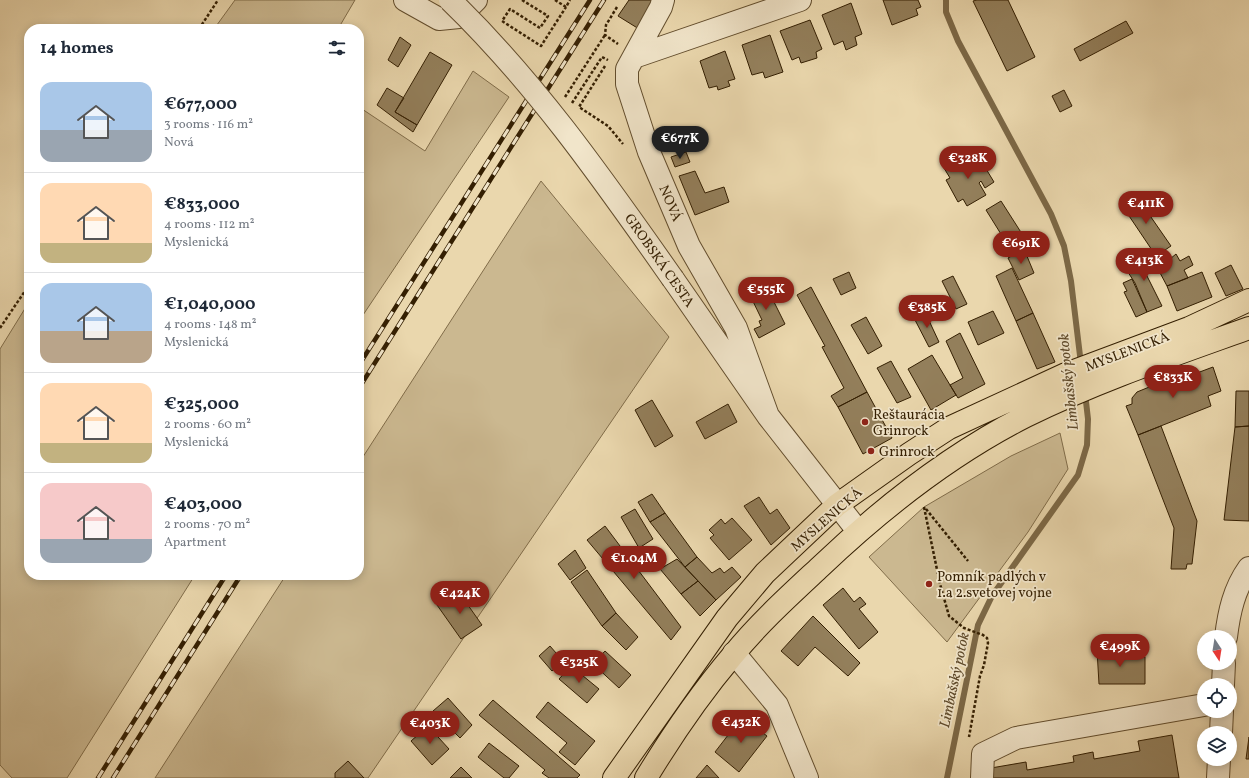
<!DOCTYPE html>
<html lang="en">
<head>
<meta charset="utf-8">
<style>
	:root { --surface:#fff; --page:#f2f2f3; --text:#1f2937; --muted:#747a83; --line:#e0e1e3; --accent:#8f2418 }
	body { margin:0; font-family:Vollkorn,serif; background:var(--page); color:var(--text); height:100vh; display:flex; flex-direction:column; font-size:15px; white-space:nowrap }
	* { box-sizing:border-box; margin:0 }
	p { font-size:13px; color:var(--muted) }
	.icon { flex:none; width:22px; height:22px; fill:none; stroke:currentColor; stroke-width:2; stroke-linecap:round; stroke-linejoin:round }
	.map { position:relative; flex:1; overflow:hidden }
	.sheet { position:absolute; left:24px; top:24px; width:340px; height:556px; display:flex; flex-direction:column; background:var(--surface); border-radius:16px; box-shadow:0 2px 10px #0003 }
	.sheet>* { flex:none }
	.needle { width:26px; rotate:168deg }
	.controls { position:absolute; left:1197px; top:630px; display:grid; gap:8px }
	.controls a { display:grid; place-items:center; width:40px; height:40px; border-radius:50%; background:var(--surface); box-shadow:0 2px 10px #0003; font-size:20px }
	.price { position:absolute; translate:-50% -34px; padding:0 9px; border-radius:14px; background:var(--accent); color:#fff; font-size:13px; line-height:26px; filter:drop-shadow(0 1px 2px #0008) }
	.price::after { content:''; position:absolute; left:50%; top:24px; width:12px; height:9px; margin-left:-6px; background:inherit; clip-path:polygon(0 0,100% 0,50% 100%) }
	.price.active { background:#222; color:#fff }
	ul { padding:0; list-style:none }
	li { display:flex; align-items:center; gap:12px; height:100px; padding:0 16px }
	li+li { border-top:1px solid var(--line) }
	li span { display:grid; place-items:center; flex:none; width:112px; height:80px; border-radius:12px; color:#555 }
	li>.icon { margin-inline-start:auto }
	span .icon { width:48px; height:48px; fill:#fffc; stroke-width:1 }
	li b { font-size:17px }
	h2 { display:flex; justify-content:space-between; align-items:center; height:48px; padding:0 16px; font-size:17px }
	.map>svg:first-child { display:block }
</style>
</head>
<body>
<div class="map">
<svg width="1249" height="778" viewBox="0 0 1249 778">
	<rect width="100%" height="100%" fill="#ead7ad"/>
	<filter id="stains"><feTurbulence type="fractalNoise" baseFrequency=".005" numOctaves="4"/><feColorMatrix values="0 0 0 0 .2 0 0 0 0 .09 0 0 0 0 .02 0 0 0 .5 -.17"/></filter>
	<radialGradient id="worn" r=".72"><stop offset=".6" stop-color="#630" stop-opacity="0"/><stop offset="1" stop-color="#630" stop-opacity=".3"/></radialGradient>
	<!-- green -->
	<path fill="#cbb890" stroke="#806c49" d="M235 0H355L338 29H214Z
		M473 71 509 97 359 321V107L425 151Z
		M541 181 669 337 368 778H155L286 575H359V463Z
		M29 302V575H195L67 778H12L0 765V349Z
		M1060 433 1068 469 1028 532 947 642 869 557 924 507 1011 456Z"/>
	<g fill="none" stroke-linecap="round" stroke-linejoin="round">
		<!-- stream -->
		<path stroke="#7c6846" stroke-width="6" d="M946 0V12L958 41 1051 214 1064 246 1071 281 1081 364
			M947 778 978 625 992 596 1078 475 1087 445 1088 419 1085 393"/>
	</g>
	<!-- building -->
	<path fill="#937f5b" stroke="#341f02" d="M629 0H657L639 29 618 16Z
		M883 0H918L921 7 916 9 918 15 892 25Z
		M977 0H1008L1035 57 1007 71 973 1Z
		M851 3 862 34 855 37 857 45 846 50 843 41 834 45 822 15Z
		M810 20 822 49 816 52 817 58 801 63 799 57 792 60 780 31Z
		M1126 21 1133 33 1080 61 1074 49Z
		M770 35 783 72 765 78 763 72 752 75 742 45Z
		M400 37 411 45 398 67 388 60Z
		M725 51 735 79 728 81 730 86 718 90 717 86 709 88 700 61Z
		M430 52 452 65 417 125 395 112Z
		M387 88 404 98 395 112 417 125 413 132 377 105Z
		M1064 90 1072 106 1060 112 1052 96Z
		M686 152 690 162 675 167 671 157Z
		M963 157 969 166 980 159 994 182 985 188 981 181 979 183 986 195 967 206 963 199 958 202 946 180 950 178 944 168Z
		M695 171 705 193 724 187 729 202 695 215 679 176Z
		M1135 194 1171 246 1156 256 1121 204Z
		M1001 201 1024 237 1009 247 986 210Z
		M1024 249 1034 273 1019 280 1008 258Z
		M1146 254 1154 270 1146 274 1162 306 1147 312 1135 283 1124 266Z
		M1176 254 1180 261 1189 256 1193 265 1184 270 1188 278 1167 286 1158 269Z
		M1231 265 1243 289 1226 296 1215 273Z
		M1012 268 1033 313 1016 321 996 276Z
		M849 272 856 288 841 295 833 279Z
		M1202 272 1212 297 1177 311 1167 286Z
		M953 276 967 304 956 309 942 281Z
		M1132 279 1147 312 1136 317 1124 292 1127 291 1123 283Z
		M765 284 785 324 759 338 754 329 761 326 759 321 762 320 748 291Z
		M811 287 867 392 838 407 831 396 844 388 822 347 825 346 797 295Z
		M993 311 1004 333 978 345 968 322Z
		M925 312 939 342 929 347 914 318Z
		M1033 313 1055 362 1037 369 1016 321Z
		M866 317 882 346 868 354 851 325Z
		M960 333 985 384 958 398 950 385 963 378 946 341Z
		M932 355 956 395 931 410 908 369Z
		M891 361 911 397 897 403 877 368Z
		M1213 367 1221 391 1208 396 1211 406 1138 435 1126 406 1132 404V398L1137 392 1196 368 1197 373Z
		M1236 391H1249V426L1235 427Z
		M867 392 892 438 863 454 838 407Z
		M652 400 673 436 655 447 635 410Z
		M728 404 737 422 705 439 696 422Z
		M1161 426 1197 521 1192 564H1187L1186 569H1171L1174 528 1138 435Z
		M1249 426V521L1224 520 1235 427Z
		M652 494 665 513 650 522 638 502Z
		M759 497 770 514 777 509 790 528 771 545 744 506Z
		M635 509 653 539 639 548 621 517Z
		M665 513 697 557 685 567 650 522Z
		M732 518 752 540 729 560 710 538 714 535 709 530 721 519 725 524Z
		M605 526 681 627 671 640 587 540Z
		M575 550 586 568 570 580 558 564Z
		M697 557 712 573 720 568 724 573 732 567 741 577 716 600 685 567Z
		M677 559 698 581 681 594 660 569Z
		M587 570 616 613 602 626 571 582Z
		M698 581 716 600 700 616 681 594Z
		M843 588 854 602 860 597 866 604 859 609 878 632 859 649 823 605Z
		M458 591 482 625 461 639 437 605Z
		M616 613 638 637 626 650 602 626Z
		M813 616 860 663 848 676 815 647 798 666 781 651Z
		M550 646 563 661 552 671 539 656Z
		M1131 649 1132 658 1145 657V684H1099L1097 650Z
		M605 651 631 675 619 688 593 664Z
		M571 666 599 689 587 703 559 679Z
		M448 698 472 725 460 738 433 711Z
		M493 700 580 775 577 778H549L542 773 545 770 479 715Z
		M548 702 595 741 575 765 559 752 567 743 536 717Z
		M742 717 767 736 739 772 715 752Z
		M428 726 449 749 432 765 411 741Z
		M1172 735 1179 778H993L991 768 1026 762 1027 770 1074 762 1073 756 1093 752 1094 759 1140 751 1138 741Z
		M1249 737V759H1246Z
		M489 743 519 766 509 778H504L478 757Z
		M348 761 364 778H335V773Z
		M707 765 719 778H696Z
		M461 767 472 778H450Z"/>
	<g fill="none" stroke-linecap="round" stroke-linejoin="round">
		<defs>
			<path id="minor" d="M405 0 439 19 459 17 476 0
				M663 0 661 7 627 69V84L649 152 689 246 736 328 768 416
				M634 57 800 0
				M673 279 768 416 858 531
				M1226 637C1229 612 1234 589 1249 568
				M734 653 777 705 807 778
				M1223 685 1224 663
				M1221 733 1222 711
				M982 778 983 754 1016 738 1204 705
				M1218 778 1219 759"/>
			<path id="major" d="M614 778 727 618 765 573 837 505 909 454 949 428 1066 374 1189 328 1249 300
				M646 778C672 735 700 694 733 655 759 623 790 595 820 567 882 508 949 455 1026 416 1097 381 1174 355 1249 328"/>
		</defs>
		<!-- minor casing -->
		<use href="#minor" stroke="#624d2d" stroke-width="24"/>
		<!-- major casing -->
		<use href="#major" stroke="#341f02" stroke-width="24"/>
		<!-- path -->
		<path stroke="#341f02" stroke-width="2.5" stroke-dasharray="3 2" stroke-linecap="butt" d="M522 0 548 16 540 28 510 9 502 21 541 46 566 7
			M555 0 566 7 570 0
			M617 7 606 25 605 35 618 44
			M199 29 218 0
			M605 66 579 107 608 126 623 144
			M565 97 605 35
			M572 103 602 57 608 60
			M0 328 29 285
			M924 507 940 584 949 616 964 628 983 635 987 638 988 643 984 665 980 676 969 737
			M926 509 968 561"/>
		<!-- minor -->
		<use href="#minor" stroke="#f1e5ca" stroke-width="22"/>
		<!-- major -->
		<use href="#major" stroke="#ead7ad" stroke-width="22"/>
		<defs>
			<path id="rail" d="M359 365 590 0
				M359 388 604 0
				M98 778 226 575
				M113 778 241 575"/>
		</defs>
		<!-- rail casing -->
		<use href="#rail" stroke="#341f02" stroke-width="4.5"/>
		<!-- rail -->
		<use href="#rail" stroke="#f1e5ca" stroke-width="3" stroke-dasharray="9" stroke-linecap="butt"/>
		<defs>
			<path id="minor-bridge" d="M450 0C536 83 604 181 673 279"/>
		</defs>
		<!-- minor-bridge casing -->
		<use href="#minor-bridge" stroke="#624d2d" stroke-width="24" stroke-linecap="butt"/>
		<!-- minor-bridge -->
		<use href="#minor-bridge" stroke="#f1e5ca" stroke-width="22"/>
	</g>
	<!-- markers -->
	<g fill="#8f2418" stroke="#f1e5ca" stroke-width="1.5">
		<circle cx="865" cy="422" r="4"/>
		<circle cx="871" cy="451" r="4"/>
		<circle cx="929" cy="584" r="4"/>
	</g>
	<g text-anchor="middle" stroke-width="3.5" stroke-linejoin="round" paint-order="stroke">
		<!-- street labels -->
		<g font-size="14" fill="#341f02" stroke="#f1e5ca">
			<text transform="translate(671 203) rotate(67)" y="5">NOVÁ</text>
			<text transform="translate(660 260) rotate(55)" y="5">GROBSKÁ CESTA</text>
			<text transform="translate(1127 351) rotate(-21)" y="5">MYSLENICKÁ</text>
			<text transform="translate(826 519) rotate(-41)" y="5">MYSLENICKÁ</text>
		</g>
		<!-- poi labels -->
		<g font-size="14" fill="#341f02" stroke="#f1e5ca" text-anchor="start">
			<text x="873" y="419">Reštaurácia<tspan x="873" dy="16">Grinrock</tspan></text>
			<text x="879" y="456">Grinrock</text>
			<text x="937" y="581">Pomník padlých v<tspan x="937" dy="16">1.a 2.svetovej vojne</tspan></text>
		</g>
		<!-- water labels -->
		<g font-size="15" font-style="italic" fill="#5e492a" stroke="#f1e5ca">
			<text transform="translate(1068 382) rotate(-96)" y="5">Limbašský potok</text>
			<text transform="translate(954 680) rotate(-78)" y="5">Limbašský potok</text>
		</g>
	</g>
	<rect width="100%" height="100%" filter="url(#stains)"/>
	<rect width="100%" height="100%" fill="url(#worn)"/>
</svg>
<div class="controls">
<a><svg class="needle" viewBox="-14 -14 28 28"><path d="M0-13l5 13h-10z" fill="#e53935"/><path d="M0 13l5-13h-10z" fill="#747a83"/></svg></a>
<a><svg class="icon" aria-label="locate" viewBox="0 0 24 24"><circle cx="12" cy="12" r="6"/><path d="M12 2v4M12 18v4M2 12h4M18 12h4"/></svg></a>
<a><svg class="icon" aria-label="layers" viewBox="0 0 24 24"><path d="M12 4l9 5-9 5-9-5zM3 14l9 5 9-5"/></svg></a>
</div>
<b class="price active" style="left:680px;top:160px">€677K</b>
<b class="price" style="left:968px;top:180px">€328K</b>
<b class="price" style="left:1146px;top:225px">€411K</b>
<b class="price" style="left:1021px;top:265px">€691K</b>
<b class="price" style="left:1144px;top:282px">€413K</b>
<b class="price" style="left:766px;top:311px">€555K</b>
<b class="price" style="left:927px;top:329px">€385K</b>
<b class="price" style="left:1173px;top:399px">€833K</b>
<b class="price" style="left:634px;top:580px">€1.04M</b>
<b class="price" style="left:460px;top:615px">€424K</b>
<b class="price" style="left:1120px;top:668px">€499K</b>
<b class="price" style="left:579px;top:684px">€325K</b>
<b class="price" style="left:741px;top:744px">€432K</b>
<b class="price" style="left:430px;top:745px">€403K</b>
<section class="sheet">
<h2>14 homes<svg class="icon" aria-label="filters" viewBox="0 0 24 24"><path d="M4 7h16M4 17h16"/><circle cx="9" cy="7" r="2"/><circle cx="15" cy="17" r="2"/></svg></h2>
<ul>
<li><span style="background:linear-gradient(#a9c7e8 60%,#9aa5b1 0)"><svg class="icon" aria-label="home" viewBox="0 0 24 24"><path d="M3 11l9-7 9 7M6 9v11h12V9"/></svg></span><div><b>€677,000</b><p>3 rooms · 116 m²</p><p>Nová</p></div></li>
<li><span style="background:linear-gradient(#ffd9b3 75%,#c2b280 0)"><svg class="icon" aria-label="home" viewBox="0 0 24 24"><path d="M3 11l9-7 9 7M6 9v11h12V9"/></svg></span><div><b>€833,000</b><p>4 rooms · 112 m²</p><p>Myslenická</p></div></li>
<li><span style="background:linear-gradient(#a9c7e8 60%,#b9a48a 0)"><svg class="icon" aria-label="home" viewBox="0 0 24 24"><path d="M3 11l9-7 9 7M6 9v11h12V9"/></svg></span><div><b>€1,040,000</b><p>4 rooms · 148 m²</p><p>Myslenická</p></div></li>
<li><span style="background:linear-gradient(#ffd9b3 75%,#c2b280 0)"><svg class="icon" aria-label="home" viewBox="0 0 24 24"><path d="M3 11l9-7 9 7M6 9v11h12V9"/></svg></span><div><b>€325,000</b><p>2 rooms · 60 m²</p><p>Myslenická</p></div></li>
<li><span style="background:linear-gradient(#f6c9c9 70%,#9aa5b1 0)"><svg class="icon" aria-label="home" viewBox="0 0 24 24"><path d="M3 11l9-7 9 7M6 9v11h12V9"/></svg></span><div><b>€403,000</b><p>2 rooms · 70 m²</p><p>Apartment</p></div></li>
</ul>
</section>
</div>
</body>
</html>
